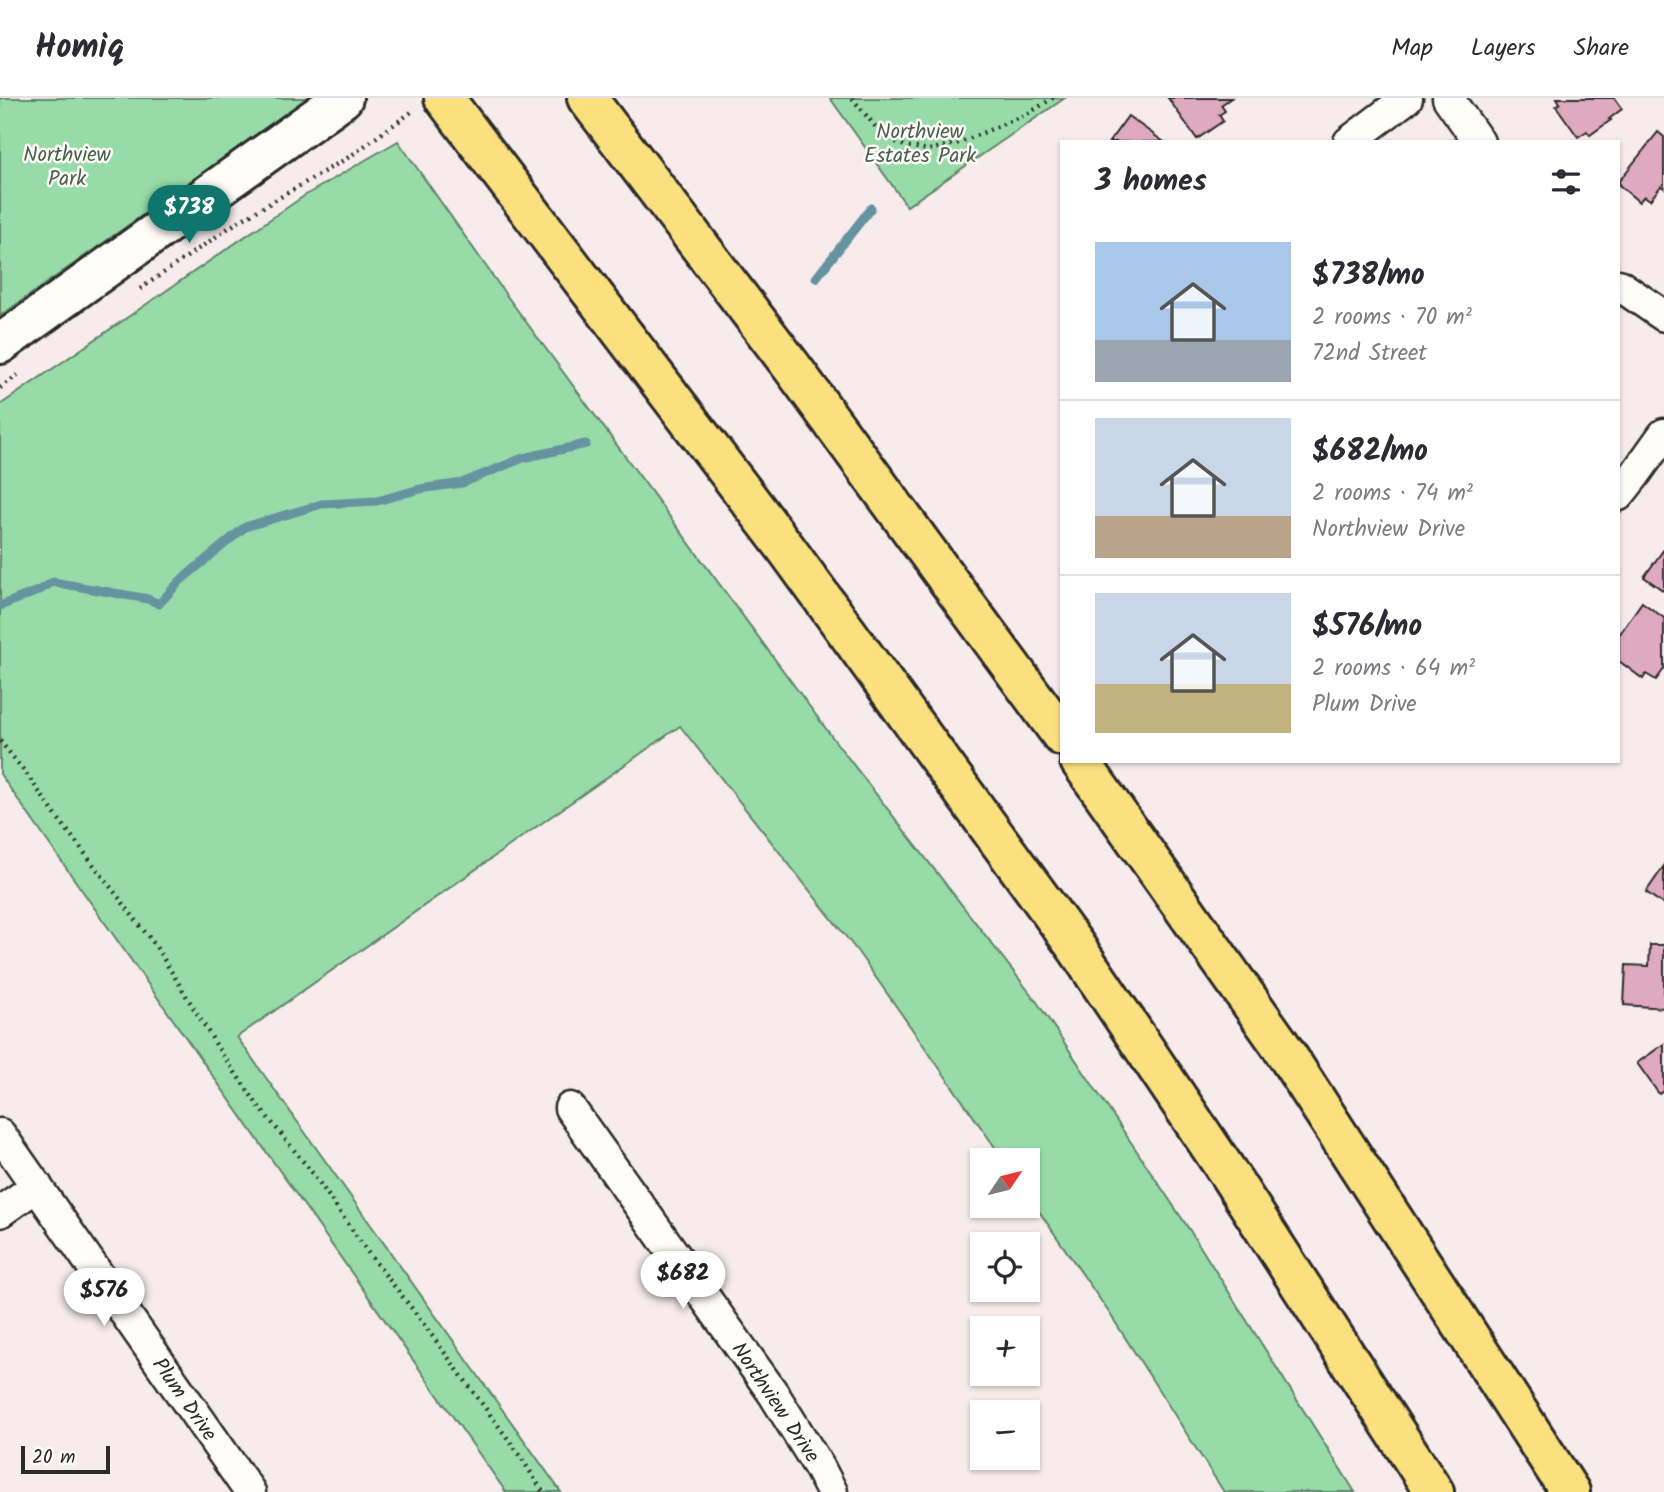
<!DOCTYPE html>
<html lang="en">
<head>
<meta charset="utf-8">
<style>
	:root { --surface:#fff; --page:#f7f7f7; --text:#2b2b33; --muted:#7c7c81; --line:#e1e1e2; --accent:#0f766e }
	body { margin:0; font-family:Kalam,sans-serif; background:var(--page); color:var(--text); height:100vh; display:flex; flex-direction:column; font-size:26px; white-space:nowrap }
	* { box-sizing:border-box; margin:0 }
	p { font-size:23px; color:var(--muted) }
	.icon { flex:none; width:38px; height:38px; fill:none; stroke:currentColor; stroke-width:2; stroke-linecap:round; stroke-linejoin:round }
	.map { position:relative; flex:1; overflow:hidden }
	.panel { position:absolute; left:1060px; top:42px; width:560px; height:623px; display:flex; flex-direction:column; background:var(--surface); border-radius:0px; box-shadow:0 2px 5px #0004 }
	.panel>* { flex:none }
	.needle { width:46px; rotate:55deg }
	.fabs { position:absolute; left:970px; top:1050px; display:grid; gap:14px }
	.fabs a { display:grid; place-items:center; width:70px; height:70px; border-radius:0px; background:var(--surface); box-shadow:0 2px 5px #0004; font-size:35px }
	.scale { position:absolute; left:21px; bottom:18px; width:89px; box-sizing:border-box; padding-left:7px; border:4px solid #2b2b2b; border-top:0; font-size:19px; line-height:24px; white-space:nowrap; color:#2b2b2b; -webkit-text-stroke:5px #fdfcf7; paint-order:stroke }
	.price { position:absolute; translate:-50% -60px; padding:0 16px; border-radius:24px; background:#fff; color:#222; font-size:23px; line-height:46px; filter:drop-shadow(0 2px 4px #0008) }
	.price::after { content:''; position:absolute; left:50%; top:42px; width:21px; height:16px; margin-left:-10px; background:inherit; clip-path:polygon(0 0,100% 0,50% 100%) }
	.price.current { background:var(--accent); color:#fff }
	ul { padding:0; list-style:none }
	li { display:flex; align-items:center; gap:21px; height:175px; padding:0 35px }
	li+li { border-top:2px solid var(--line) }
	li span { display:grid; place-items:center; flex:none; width:196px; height:140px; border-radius:0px; color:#555 }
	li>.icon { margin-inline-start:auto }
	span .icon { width:84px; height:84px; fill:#fffc; stroke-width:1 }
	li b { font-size:30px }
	h2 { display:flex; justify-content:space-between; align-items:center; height:84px; padding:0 35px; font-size:30px }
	header { display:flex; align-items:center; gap:42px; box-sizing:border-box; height:98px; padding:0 35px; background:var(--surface); border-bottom:2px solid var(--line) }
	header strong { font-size:33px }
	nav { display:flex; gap:38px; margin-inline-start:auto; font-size:24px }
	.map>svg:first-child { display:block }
</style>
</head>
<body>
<header>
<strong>Homiq</strong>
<nav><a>Map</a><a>Layers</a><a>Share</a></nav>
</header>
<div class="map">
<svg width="1664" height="1394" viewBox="0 0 1664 1394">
	<rect width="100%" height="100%" fill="#f7ebec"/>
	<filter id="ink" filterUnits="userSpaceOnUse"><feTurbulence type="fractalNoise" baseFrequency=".0143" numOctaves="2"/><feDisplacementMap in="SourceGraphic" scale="14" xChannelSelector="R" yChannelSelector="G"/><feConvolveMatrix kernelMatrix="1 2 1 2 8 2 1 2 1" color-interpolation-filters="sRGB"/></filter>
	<g filter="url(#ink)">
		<!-- green -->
		<path fill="#97dca8" stroke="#61846a" stroke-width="2" d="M0 0H308L0 218Z
			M830 0H1065L907 108Z
			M398 43 504 194 835 643 1037 904 1189 1131 1355 1394H1224L1110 1216 1027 1096V1062H1004L858 854 680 628 237 939 561 1394H506L0 676V307L304 98Z"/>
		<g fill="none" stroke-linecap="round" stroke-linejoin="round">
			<!-- stream -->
			<path stroke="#65939f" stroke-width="9" d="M816 180 871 110
				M0 508 40 492 53 484 148 501 159 506 180 483 245 429 322 406 377 403 420 391 462 385 523 360 586 346"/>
		</g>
		<!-- building -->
		<path fill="#dfa9bf" stroke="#2b2b2b" stroke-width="2" d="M1168 0H1231L1221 7 1225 13 1219 17 1223 23 1197 41Z
			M1557 0H1614L1622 11 1609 21 1611 22 1590 37 1587 33 1578 39 1556 8 1560 5Z
			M1128 18 1164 44H1109Z
			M1658 34 1664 39V90L1661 88 1650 102 1644 98 1639 104 1619 87V83Z
			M1664 451V493L1644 479Z
			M1642 504 1664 520V571L1656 582 1646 576 1643 581 1619 563V537Z
			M1664 768V807L1646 794Z
			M1650 847H1664V910L1624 907 1626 867 1649 868Z
			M1664 946V993L1659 996 1637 965Z"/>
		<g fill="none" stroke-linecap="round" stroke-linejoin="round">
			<defs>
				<path id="street" d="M1448 0 1479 44
					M1349 44 1407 0
					M1619 187 1664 218
					M1619 397 1634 378 1664 336
					M570 1010 773 1295 819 1369 832 1394
					M0 1036 250 1394
					M0 1114 37 1088"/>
				<path id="secondary" d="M0 246 343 0"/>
				<path id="highway" d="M444 0 785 449 1076 849 1228 1075 1434 1394
					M587 0 792 269 1062 638
					M1080 663 1279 945 1570 1394"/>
			</defs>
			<!-- street casing -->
			<use href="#street" stroke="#2b2b2b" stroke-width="35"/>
			<!-- secondary casing -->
			<use href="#secondary" stroke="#2b2b2b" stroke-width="44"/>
			<!-- highway casing -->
			<use href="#highway" stroke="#2b2b2b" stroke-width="44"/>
			<!-- path -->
			<path stroke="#2b2b2b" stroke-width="4.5" stroke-dasharray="2 5" stroke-linecap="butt" d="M852 0 883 38 905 48 929 52 959 45 1029 15 1053 0
				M140 191 236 125 349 59 413 13
				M0 290 18 277
				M0 643 25 674 57 719 155 847 220 953 257 1006 314 1077 369 1156 417 1217 519 1356 543 1394"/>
			<!-- street -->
			<use href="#street" stroke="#fdfcf7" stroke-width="30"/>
			<!-- secondary -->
			<use href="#secondary" stroke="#fdfcf7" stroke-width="38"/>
			<!-- highway -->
			<use href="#highway" stroke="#fbe080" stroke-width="38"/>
		</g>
	</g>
	<g text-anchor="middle" stroke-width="5" stroke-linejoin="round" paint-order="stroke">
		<!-- park labels -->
		<g font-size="21" fill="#4b6050" stroke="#fdfcf7">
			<text x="920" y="40">Northview<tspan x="920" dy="24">Estates Park</tspan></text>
			<text x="67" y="63">Northview<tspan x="67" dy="24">Park</tspan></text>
		</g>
		<!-- street labels -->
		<g font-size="21" fill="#2b2b2b" stroke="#fdfcf7">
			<text transform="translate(185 1301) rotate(55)" y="7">Plum Drive</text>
			<text transform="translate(776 1304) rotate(56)" y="7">Northview Drive</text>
		</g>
	</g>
</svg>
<div class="fabs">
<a><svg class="needle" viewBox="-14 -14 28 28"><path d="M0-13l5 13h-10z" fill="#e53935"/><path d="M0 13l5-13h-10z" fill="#7c7c81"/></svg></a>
<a><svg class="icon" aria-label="locate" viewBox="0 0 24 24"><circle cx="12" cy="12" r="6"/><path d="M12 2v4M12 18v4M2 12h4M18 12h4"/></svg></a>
<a>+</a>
<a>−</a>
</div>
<div class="scale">20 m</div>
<b class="price current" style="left:189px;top:147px">$738</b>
<b class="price" style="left:683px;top:1213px">$682</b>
<b class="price" style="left:104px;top:1230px">$576</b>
<section class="panel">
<h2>3 homes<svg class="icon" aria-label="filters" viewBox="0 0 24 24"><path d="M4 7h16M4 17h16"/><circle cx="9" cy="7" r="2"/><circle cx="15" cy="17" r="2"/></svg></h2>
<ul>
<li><span style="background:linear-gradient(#a9c7e8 70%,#9aa5b1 0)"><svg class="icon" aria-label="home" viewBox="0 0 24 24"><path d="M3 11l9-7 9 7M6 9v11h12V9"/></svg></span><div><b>$738/mo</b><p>2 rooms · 70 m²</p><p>72nd Street</p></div></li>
<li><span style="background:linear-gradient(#c9d6e8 70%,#b9a48a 0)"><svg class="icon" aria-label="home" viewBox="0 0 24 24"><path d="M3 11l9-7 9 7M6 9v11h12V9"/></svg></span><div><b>$682/mo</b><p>2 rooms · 74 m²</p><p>Northview Drive</p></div></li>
<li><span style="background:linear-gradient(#c9d6e8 65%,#c2b280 0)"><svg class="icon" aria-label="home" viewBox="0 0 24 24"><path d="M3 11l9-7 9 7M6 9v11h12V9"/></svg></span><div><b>$576/mo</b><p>2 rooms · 64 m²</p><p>Plum Drive</p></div></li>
</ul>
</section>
</div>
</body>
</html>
